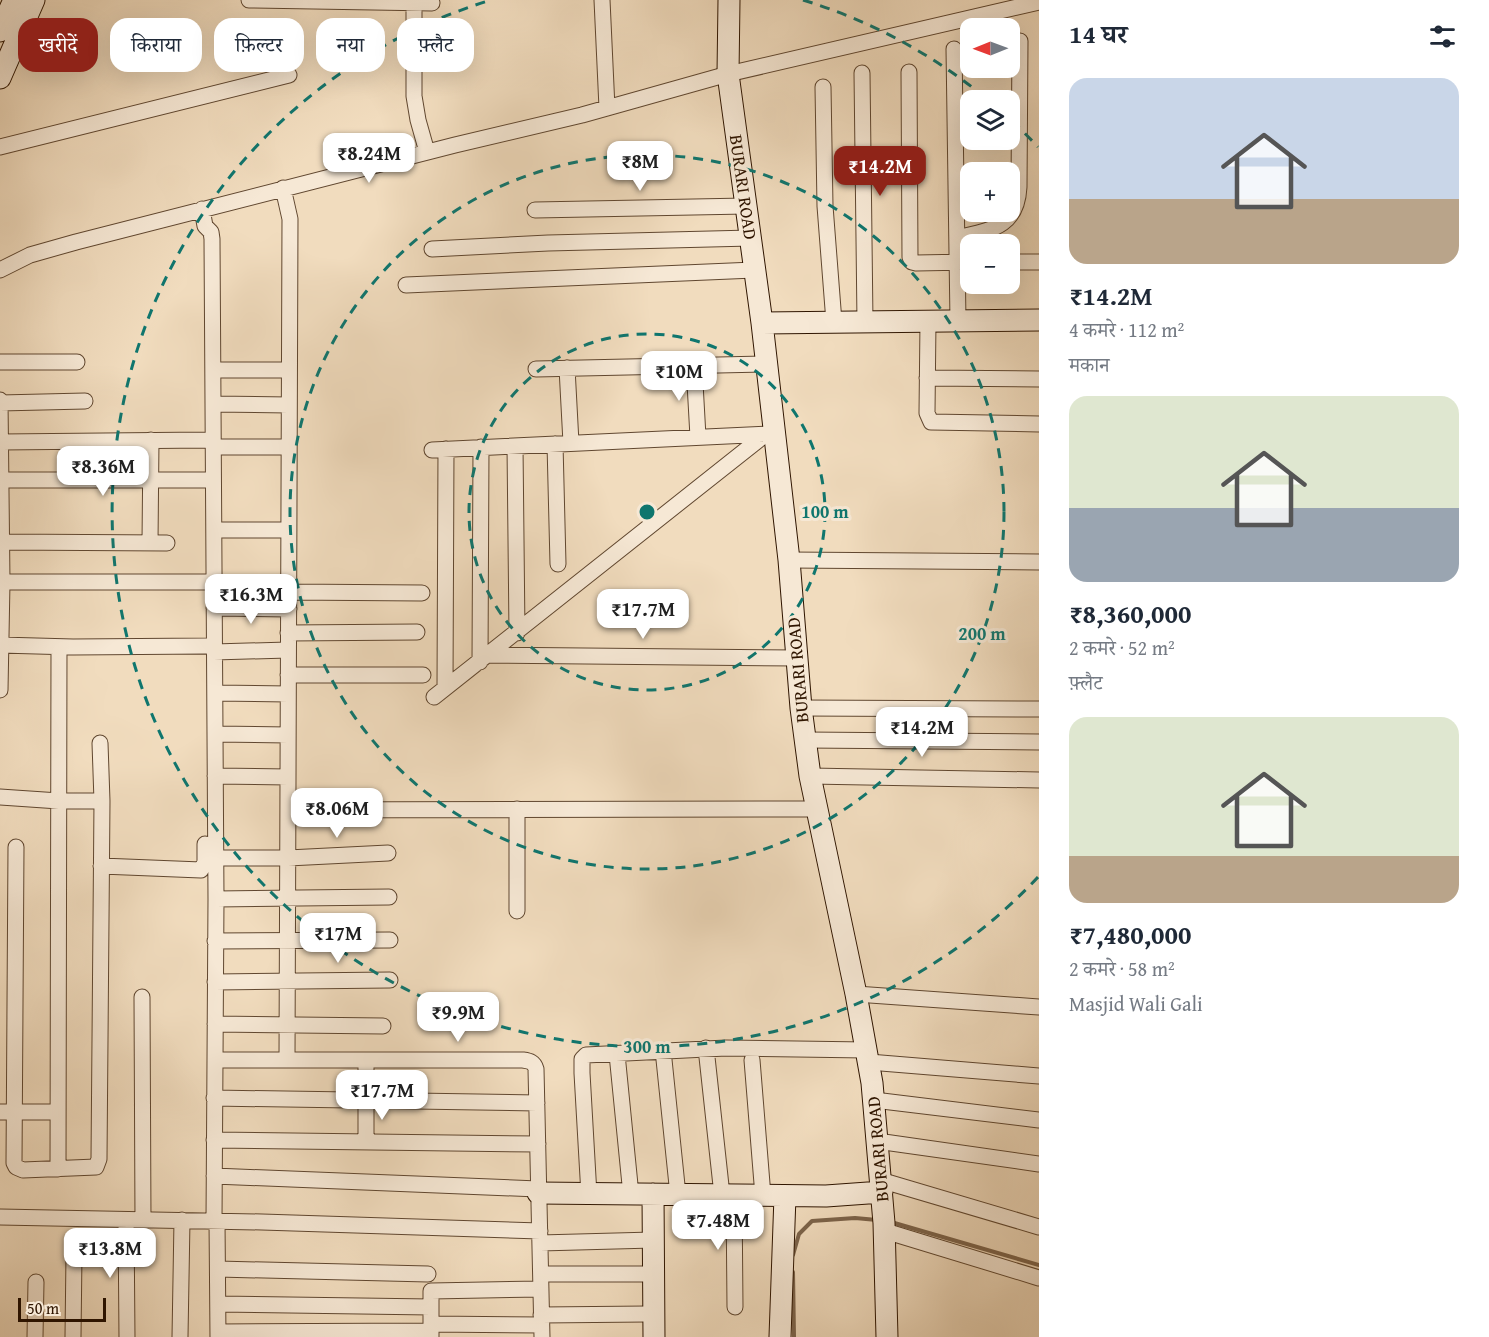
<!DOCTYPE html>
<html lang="hi">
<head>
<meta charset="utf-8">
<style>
	:root { --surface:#fff; --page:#f6f6f7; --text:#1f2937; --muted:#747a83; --accent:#8f2418 }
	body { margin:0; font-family:"Gentium Book Plus","Noto Serif Devanagari",serif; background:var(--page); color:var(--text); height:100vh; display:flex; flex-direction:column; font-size:22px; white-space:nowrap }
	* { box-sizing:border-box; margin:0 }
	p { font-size:20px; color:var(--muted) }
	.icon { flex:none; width:33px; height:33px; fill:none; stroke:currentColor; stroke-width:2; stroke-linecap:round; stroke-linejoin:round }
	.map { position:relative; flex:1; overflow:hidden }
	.side { display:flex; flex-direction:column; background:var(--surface); width:450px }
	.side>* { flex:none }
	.banner { position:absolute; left:18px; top:18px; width:570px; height:54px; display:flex; gap:12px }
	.needle { width:39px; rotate:269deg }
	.fabs { position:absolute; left:960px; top:18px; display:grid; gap:12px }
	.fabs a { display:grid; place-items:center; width:60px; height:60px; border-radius:12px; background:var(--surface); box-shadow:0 6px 24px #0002; font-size:30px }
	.scale { position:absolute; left:18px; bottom:15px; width:88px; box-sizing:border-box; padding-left:6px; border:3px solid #2f1500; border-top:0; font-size:16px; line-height:21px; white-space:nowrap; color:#2f1500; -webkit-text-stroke:4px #f6e8d5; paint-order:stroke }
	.price { position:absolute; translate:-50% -51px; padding:0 14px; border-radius:12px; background:#fff; color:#222; font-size:20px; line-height:39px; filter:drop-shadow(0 2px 3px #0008) }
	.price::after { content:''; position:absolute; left:50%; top:36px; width:18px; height:14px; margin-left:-9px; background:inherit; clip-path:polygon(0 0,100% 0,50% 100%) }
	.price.active { background:var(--accent); color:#fff }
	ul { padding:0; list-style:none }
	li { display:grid; align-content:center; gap:12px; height:318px; padding:0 30px }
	li span { display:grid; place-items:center; height:186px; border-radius:18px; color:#555 }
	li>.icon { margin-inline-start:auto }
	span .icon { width:108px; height:108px; fill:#fffc; stroke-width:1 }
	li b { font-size:26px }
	h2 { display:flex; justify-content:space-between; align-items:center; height:72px; padding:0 30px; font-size:26px }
	.pill { padding:0 21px; border-radius:18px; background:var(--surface); box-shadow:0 6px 24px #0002; font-size:21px; line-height:54px }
	.pill.active { background:var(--accent); color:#fff }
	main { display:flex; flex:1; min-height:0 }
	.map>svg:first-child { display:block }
</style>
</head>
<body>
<main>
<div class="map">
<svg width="1039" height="1337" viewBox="0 0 1039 1337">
	<rect width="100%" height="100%" fill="#f1dcbe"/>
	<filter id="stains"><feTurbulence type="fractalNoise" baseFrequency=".00333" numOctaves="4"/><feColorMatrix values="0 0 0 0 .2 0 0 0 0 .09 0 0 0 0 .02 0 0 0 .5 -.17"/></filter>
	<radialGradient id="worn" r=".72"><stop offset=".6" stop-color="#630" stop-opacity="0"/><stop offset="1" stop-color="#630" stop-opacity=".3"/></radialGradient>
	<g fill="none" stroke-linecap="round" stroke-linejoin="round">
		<!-- stream -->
		<path stroke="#7c644b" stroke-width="4" d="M891 1222 1039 1265
			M793 1255 799 1234 812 1221 855 1218 877 1220
			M793 1272 794 1337"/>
		<defs>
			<path id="street" d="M249 0 432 3
				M602 0 607 108
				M414 3V96L418 120 427 152
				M954 49 958 321
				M909 72 910 257 912 262 916 263 970 262
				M862 73 865 322
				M823 87 825 206 834 322
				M0 147 289 75
				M283 188 290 219 287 1059
				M202 209 205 226 211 232 212 239 216 899 214 1221
				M535 210 746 206
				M957 238C990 230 1017 228 1019 187L1020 41
				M432 249 548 243 751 238
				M1010 262H1039
				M0 270 30 255 76 242 455 145 582 115 728 74 1039 2
				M406 285 754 270
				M928 321 927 413 931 422 1039 424
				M0 362H77
				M694 365 698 437
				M567 368 571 443
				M536 369 766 364
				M213 370H289
				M927 378 1039 379
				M0 400 2 582 0 690
				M0 403 85 401
				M213 404 289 405
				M1 442 206 440
				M555 444 558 564
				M515 446 517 633
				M213 447H289
				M432 450 768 434
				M1 480H206
				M214 530H289
				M2 542 167 543
				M150 543 151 440
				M789 560 1039 562
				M2 582H206
				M289 592 422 593
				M214 608 289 609
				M288 633 417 632
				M0 645 73 647 206 646
				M214 652 288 650
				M488 655 798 658
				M480 662 481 447
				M288 675H423
				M445 688 446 449
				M215 693 288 694
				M434 697 766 434
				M801 708 1039 709
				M215 734 288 735
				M805 740 1039 742
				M215 776 288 777
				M810 776 1039 780
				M0 797 59 801H102
				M288 810 817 809
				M16 847 14 1163 16 1167 23 1170 96 1167 99 1159 102 801 100 743
				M215 858H288L388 853
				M101 866 201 870 205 862V844
				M216 899 389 897
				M517 911V809
				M215 941 390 940
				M215 982 390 980
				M856 994 1039 1007
				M142 997 143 1220
				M215 1024 383 1026
				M706 1048 722 1195
				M663 1050 678 1195
				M617 1054 631 1195
				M215 1060H523C530 1061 534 1062 536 1069L542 1337
				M752 1060 763 1196
				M869 1062 1039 1076
				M214 1098 537 1103
				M874 1100 1039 1120
				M0 1112H57
				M214 1140 538 1144
				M366 1141V1060
				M877 1141 1039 1164
				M58 1169 59 647
				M214 1176 538 1189
				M880 1180 1039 1227
				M589 1195 582 1073V1059L586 1055 726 1048 866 1050
				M734 1195 735 1307
				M0 1217 262 1222 540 1231
				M126 1220 127 1337
				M217 1221 218 1337
				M885 1231 1039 1278
				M540 1243 653 1240
				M218 1269 428 1274
				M541 1274H653
				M219 1304 431 1307
				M541 1315 647 1314
				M431 1324 541 1325
				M218 1332 431 1331
				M35 1337 36 1282
				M73 1337 74 1254
				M180 1337 182 1220
				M431 1337V1291L541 1289"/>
			<path id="secondary" d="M729 0 728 74 762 323 789 560 801 708 810 776 856 994 872 1083 884 1223 887 1337
				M0 31 14 0
				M0 78 34 0
				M762 323 1039 320
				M538 1193 826 1196 882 1192
				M653 1194 654 1337
				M780 1337 785 1196"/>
		</defs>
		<!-- street casing -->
		<use href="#street" stroke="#604730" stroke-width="17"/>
		<!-- secondary casing -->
		<use href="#secondary" stroke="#2f1500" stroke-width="23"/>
		<!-- street -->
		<use href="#street" stroke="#f6e8d5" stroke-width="15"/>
		<!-- secondary -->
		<use href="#secondary" stroke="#f6e8d5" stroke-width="21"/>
	</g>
	<!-- distance rings -->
	<g fill="none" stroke="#0f766e" stroke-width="3" stroke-dasharray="10 8">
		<circle cx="647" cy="512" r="178"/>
		<circle cx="647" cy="512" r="357"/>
		<path d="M1038 877A535 535 0 1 1 491 0M803 0A535 535 0 0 1 987 99M1012 121A535 535 0 0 1 1038 147"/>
	</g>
	<g text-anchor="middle" stroke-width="6" stroke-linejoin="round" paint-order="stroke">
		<!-- street labels -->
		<g font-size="18" fill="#2f1500" stroke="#f6e8d5">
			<text transform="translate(743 187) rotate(82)" y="6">BURARI ROAD</text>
			<text transform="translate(798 670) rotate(-95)" y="6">BURARI ROAD</text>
			<text transform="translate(878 1149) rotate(-95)" y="6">BURARI ROAD</text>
		</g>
	</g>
	<circle cx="647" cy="512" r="9" fill="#0f766e" stroke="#f6e8d5" stroke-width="3"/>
	<g font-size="18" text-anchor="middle" font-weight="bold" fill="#0f766e" stroke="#f6e8d5" stroke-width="6" stroke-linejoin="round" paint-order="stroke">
		<text x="825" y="518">100 m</text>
		<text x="982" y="640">200 m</text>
		<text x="647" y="1053">300 m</text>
	</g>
	<rect width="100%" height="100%" filter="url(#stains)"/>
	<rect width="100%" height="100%" fill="url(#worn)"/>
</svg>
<div class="fabs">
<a><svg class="needle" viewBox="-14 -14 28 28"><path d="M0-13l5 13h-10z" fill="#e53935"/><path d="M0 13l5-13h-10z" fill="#747a83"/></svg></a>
<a><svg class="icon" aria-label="layers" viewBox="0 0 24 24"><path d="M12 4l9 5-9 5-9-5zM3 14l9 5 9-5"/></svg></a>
<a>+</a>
<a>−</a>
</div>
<div class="scale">50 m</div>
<b class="price" style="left:369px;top:184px">₹8.24M</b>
<b class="price" style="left:640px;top:192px">₹8M</b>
<b class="price active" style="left:880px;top:197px">₹14.2M</b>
<b class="price" style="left:679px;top:402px">₹10M</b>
<b class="price" style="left:103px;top:497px">₹8.36M</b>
<b class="price" style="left:251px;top:625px">₹16.3M</b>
<b class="price" style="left:643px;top:640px">₹17.7M</b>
<b class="price" style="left:922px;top:758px">₹14.2M</b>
<b class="price" style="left:337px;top:839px">₹8.06M</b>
<b class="price" style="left:338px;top:964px">₹17M</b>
<b class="price" style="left:458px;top:1043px">₹9.9M</b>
<b class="price" style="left:382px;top:1121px">₹17.7M</b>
<b class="price" style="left:718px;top:1251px">₹7.48M</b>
<b class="price" style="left:110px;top:1279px">₹13.8M</b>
<div class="banner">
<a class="pill active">खरीदें</a>
<a class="pill">किराया</a>
<a class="pill">फ़िल्टर</a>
<a class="pill">नया</a>
<a class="pill">फ़्लैट</a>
</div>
</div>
<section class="side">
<h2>14 घर<svg class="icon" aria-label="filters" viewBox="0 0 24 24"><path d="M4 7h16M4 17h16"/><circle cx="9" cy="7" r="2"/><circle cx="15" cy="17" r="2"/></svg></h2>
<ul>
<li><span style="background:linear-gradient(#c9d6e8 65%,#b9a48a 0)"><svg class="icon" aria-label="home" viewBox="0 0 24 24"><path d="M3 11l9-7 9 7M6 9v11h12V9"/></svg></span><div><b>₹14.2M</b><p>4 कमरे · 112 m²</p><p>मकान</p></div></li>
<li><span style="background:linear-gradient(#dfe7d0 60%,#9aa5b1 0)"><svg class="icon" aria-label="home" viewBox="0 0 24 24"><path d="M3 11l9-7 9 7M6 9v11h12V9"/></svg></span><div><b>₹8,360,000</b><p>2 कमरे · 52 m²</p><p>फ़्लैट</p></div></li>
<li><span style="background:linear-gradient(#dfe7d0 75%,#b9a48a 0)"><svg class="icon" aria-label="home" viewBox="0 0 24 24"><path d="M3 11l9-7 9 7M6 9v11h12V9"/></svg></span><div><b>₹7,480,000</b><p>2 कमरे · 58 m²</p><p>Masjid Wali Gali</p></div></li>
</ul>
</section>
</main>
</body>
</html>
